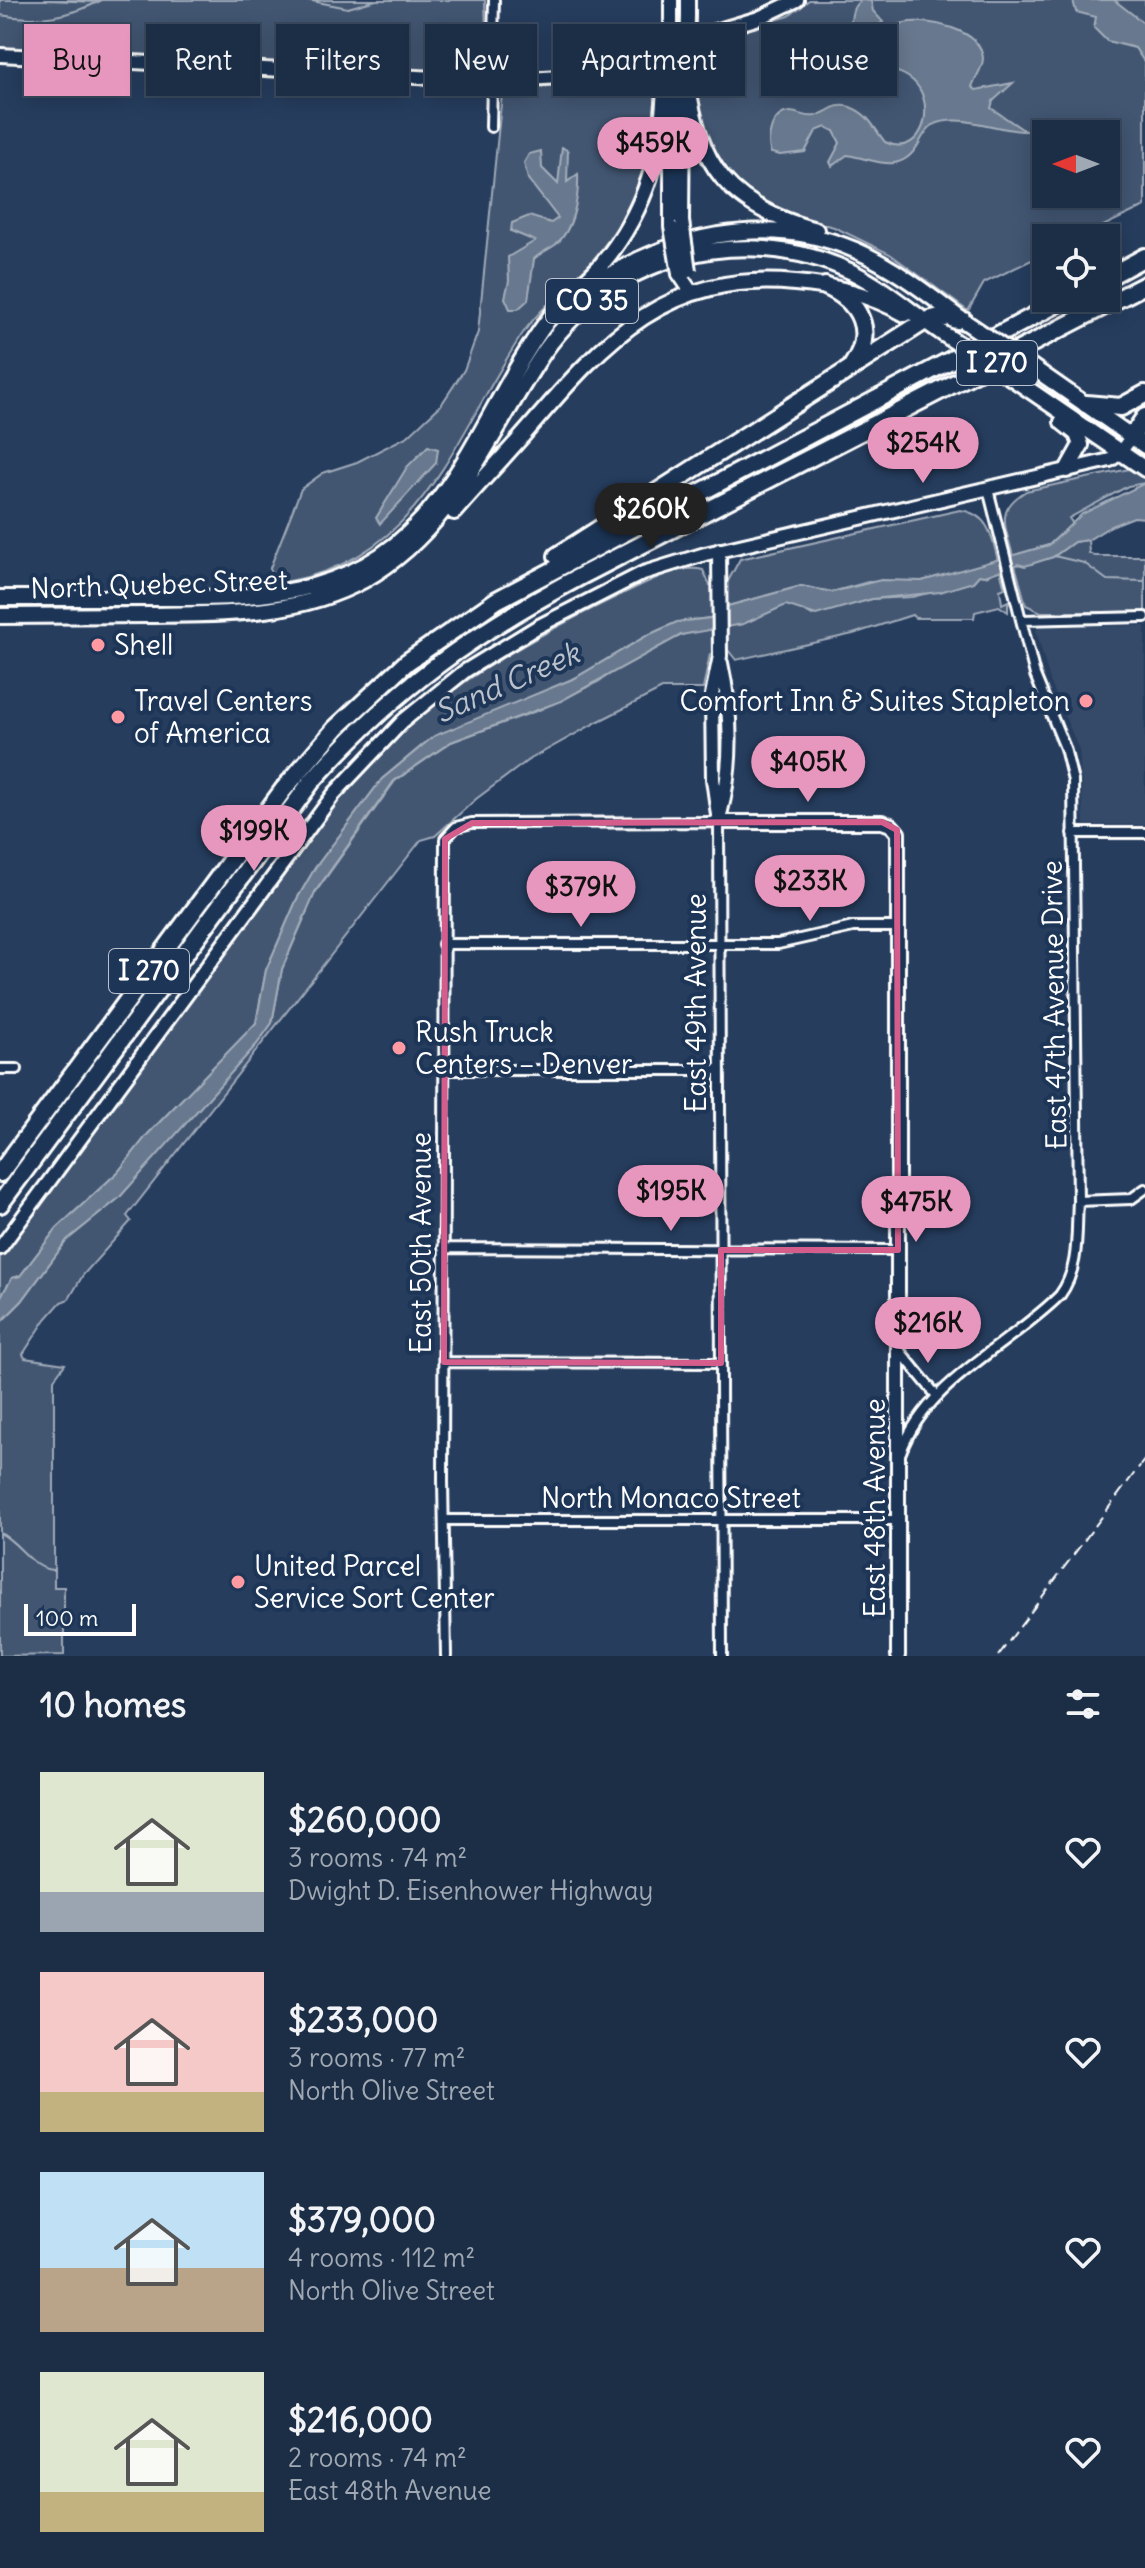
<!DOCTYPE html>
<html lang="en">
<head>
<meta charset="utf-8">
<style>
	:root { --surface:#1c2e46; --page:#293a51; --text:#f1f3f6; --muted:#a0a8b3; --line:#3a4a5f; --accent:#e797bd }
	body { margin:0; font-family:Delius,sans-serif; background:var(--page); color:var(--text); height:100vh; display:flex; flex-direction:column; font-size:30px; white-space:nowrap }
	* { box-sizing:border-box; margin:0 }
	p { font-size:26px; color:var(--muted) }
	.icon { flex:none; width:44px; height:44px; fill:none; stroke:currentColor; stroke-width:2; stroke-linecap:round; stroke-linejoin:round }
	.map { position:relative; height:1656px; overflow:hidden }
	.side { display:flex; flex-direction:column; background:var(--surface); flex:1 }
	.side>* { flex:none }
	.hud { position:absolute; left:24px; top:24px; width:1098px; height:72px; display:flex; gap:16px }
	.needle { width:52px; rotate:270deg }
	.fabs { position:absolute; left:1032px; top:120px; display:grid; gap:16px }
	.fabs a { display:grid; place-items:center; width:88px; height:88px; border-radius:0px; background:var(--surface); box-shadow:0 4px 20px #0003,0 0 0 2px var(--line); font-size:40px }
	.scale { position:absolute; left:24px; bottom:20px; width:112px; box-sizing:border-box; padding-left:8px; border:4px solid #fff; border-top:0; font-size:22px; line-height:28px; white-space:nowrap; color:#fff; -webkit-text-stroke:6px #1d3557; paint-order:stroke }
	.price { position:absolute; translate:-50% -68px; padding:0 18px; border-radius:28px; background:var(--accent); color:#111; font-size:26px; line-height:52px; filter:drop-shadow(0 2px 4px #0008) }
	.price::after { content:''; position:absolute; left:50%; top:48px; width:24px; height:18px; margin-left:-12px; background:inherit; clip-path:polygon(0 0,100% 0,50% 100%) }
	.price.on { background:#222; color:#fff }
	ul { padding:0; list-style:none }
	li { display:flex; align-items:center; gap:24px; height:200px; padding:0 40px }
	li span { display:grid; place-items:center; flex:none; width:224px; height:160px; border-radius:0px; color:#555 }
	li>.icon { margin-inline-start:auto }
	span .icon { width:96px; height:96px; fill:#fffc; stroke-width:1 }
	li b { font-size:34px }
	h2 { display:flex; justify-content:space-between; align-items:center; height:96px; padding:0 40px; font-size:34px }
	.tag { padding:0 28px; border-radius:0px; background:var(--surface); box-shadow:0 4px 20px #0003,0 0 0 2px var(--line); font-size:28px; line-height:72px }
	.tag.on { background:var(--accent); color:#111 }
	.map>svg:first-child { display:block }
</style>
</head>
<body>
<div class="map">
<svg width="1145" height="1656" viewBox="0 0 1145 1656">
	<rect width="100%" height="100%" fill="#263d5e"/>
	<filter id="ink" filterUnits="userSpaceOnUse"><feTurbulence type="fractalNoise" baseFrequency=".0125" numOctaves="2"/><feDisplacementMap in="SourceGraphic" scale="16" xChannelSelector="R" yChannelSelector="G"/><feConvolveMatrix kernelMatrix="1 2 1 2 8 2 1 2 1" color-interpolation-filters="sRGB"/></filter>
	<g filter="url(#ink)">
		<!-- built -->
		<path fill="#344a68" d="M1041 626H1145V825H1084L1079 750 1050 681 1036 630Z"/>
		<!-- green -->
		<path fill="#425672" stroke="#a0aab8" stroke-width="2" fill-rule="evenodd" d="M0 0H485L487 67 481 74 0 48Z
			M809 0H1145V206L1078 238H1046V253L984 283 968 311 890 254 834 227 790 216 751 196 723 170 707 139 695 95 701 86 703 41 789 16ZM1046 134H1106V194H1046Z
			M659 53C659 130 643 202 592 261 569 287 540 307 521 336 450 444 420 567 270 584V568L301 489 323 473 357 462 408 436 441 405 464 370 478 332 502 94 545 87Z
			M1129 469 1145 479V483L1128 486 1069 518 1073 524 1049 545 1013 556C1005 525 995 510 1026 491Z
			M960 510C989 514 992 536 998 561L922 581 868 582 832 592 801 586 728 606 710 618 678 622 648 635 575 678 426 742 382 779 315 868 297 899 266 970 256 1023 251 1029 148 1134 118 1172 57 1228 20 1276 12 1278 0 1298V1258L325 816C409 708 494 656 616 597 639 587 677 563 703 570L710 585 728 581 740 559Z
			M1088 540 1089 553 1095 556H1145V612H1041L1026 605 1015 565 1053 557 1074 542Z
			M1000 570 1005 588 1000 590 1002 604 1008 601V612L999 606 975 612 974 618H915L912 615 853 634 736 660 728 650 710 654 703 689H662L597 722 527 761 476 799 435 836 421 840 127 1216 131 1221 83 1275 69 1299 61 1302 46 1319 23 1354 25 1358 65 1364 54 1379V1587H64V1655L0 1656V1323L22 1301 67 1240 119 1198 272 1023 282 969 315 893 395 781 451 742 539 710 598 682 642 653 691 631 743 624 786 604 799 607 812 615 872 599 912 597 973 582 979 575 985 576Z"/>
		<!-- water -->
		<path fill="#67788e" stroke="#a4aebb" stroke-width="2" d="M861 0 871 1 873 11 883 22 858 37 859 42C878 43 888 27 904 23 927 18 981 29 983 58 983 69 975 77 972 87L976 90 1013 83 993 101 991 108 1025 131C997 131 959 112 933 125 926 129 922 138 918 145 900 176 874 159 847 155L832 166 830 162 840 143 834 131 826 127 816 131 805 152 780 155 771 153C766 140 771 113 790 112 798 112 805 118 815 116 828 113 835 102 850 107 869 114 873 127 885 142 919 158 935 114 919 88 899 56 840 79 851 21 852 12 853 6 861 0Z
			M1073 0H1114L1145 24V63L1135 48 1107 41 1094 28 1096 17 1076 12Z
			M562 147 568 151 567 182 578 174C579 196 574 230 555 245 548 250 540 253 534 259L528 300 518 309H510L505 298 509 281 508 257 535 241 511 231 512 223 529 216 551 223 558 218 528 179 524 163 529 154 541 151 542 168 558 184Z
			M428 446 438 449 436 463 380 524 376 518 407 467Z
			M1145 483V518L1134 517 1111 526 1088 540 1074 542 1053 557 1025 566 1018 564 985 576 979 575 973 582 940 592 872 599 816 615 786 605 743 624 681 635 561 701 451 742 394 781 315 892 282 969 272 1023 257 1044 119 1198 67 1240 22 1301 0 1323V1298L12 1278 20 1276 57 1228 118 1172 148 1134 256 1023 266 970 297 899 315 868 382 779 434 736 575 678 648 635 677 622 710 618 728 606 801 586 832 592 881 580 922 581 1049 545 1082 514Z"/>
		<g fill="none" stroke-linecap="round" stroke-linejoin="round">
			<!-- stream -->
			<path stroke="#a4aebb" stroke-width="2" d="M47 0 98 2
				M307 0 348 8 376 0
				M0 15C37 22 69 17 102 0
				M1054 556 1084 563 1107 580 1145 581
				M0 1533C20 1543 32 1569 53 1570"/>
			<defs>
				<path id="street" d="M491 127 494 0
					M1021 620 1145 617
					M1073 833H1145
					M443 944H778L853 927H898
					M0 1069H17
					M443 1070H720
					M1078 1201 1131 1199 1145 1189
					M443 1248 898 1250
					M900 1351 937 1396
					M444 1362 721 1363
					M901 1452C927 1381 1009 1346 1060 1295 1080 1268 1076 1232 1078 1201L1073 781 1065 748 1035 675 988 489
					M445 1520H898
					M446 1656 443 1481 445 839 456 827 472 823 719 822 722 1656"/>
				<path id="secondary" d="M671 0V30
					M688 16V0
					M0 55 493 81 560 77 759 18 797 0
					M671 90V227
					M682 221 683 100 687 62
					M679 274 692 293
					M720 815C733 765 732 713 721 663
					M719 822H882L891 825 898 833V1656
					M719 822 713 779 712 695 720 656 719 550
					M0 1248 334 794 403 721 465 671 537 627 643 573 705 554 1110 460 1119 454 1132 436"/>
				<path id="primary" d="M687 78C697 166 730 207 816 230
					M587 290C661 237 767 211 855 250 894 267 928 294 962 320
					M1032 367 1145 446
					M1012 378 1145 469
					M1062 422 1077 434 1081 445 1067 470
					M454 512C479 483 506 455 531 426 606 338 668 271 795 283 835 286 869 294 905 314
					M0 598C52 598 105 598 157 598 271 598 365 599 440 497 484 438 511 365 558 307 571 292 588 280 601 265 649 208 666 141 665 69
					M0 616C50 616 101 615 151 615 224 614 298 616 364 580 450 532 487 440 538 361 604 257 741 219 852 272 886 289 912 313 942 333"/>
				<path id="highway" d="M1106 278 1145 257
					M825 286C860 301 876 332 852 366
					M1086 404 1121 407 1145 394
					M1132 436 1145 417
					M557 556 925 321 940 317 964 321
					M0 1173 283 790 336 728 407 662 497 600 1068 298
					M0 1204 312 781C395 688 471 635 581 576L1145 285"/>
			</defs>
			<!-- street casing -->
			<use href="#street" stroke="#fff" stroke-width="14"/>
			<!-- secondary casing -->
			<use href="#secondary" stroke="#fff" stroke-width="18"/>
			<!-- primary casing -->
			<use href="#primary" stroke="#fff" stroke-width="20"/>
			<!-- highway casing -->
			<use href="#highway" stroke="#fff" stroke-width="22"/>
			<!-- street -->
			<use href="#street" stroke="#1d3557" stroke-width="8"/>
			<!-- secondary -->
			<use href="#secondary" stroke="#1d3557" stroke-width="12"/>
			<!-- primary -->
			<use href="#primary" stroke="#1d3557" stroke-width="14"/>
			<!-- highway -->
			<use href="#highway" stroke="#1d3557" stroke-width="16"/>
			<!-- rail -->
			<path stroke="#fff" stroke-width="2" stroke-dasharray="12 6" stroke-linecap="butt" d="M998 1656 1145 1459"/>
			<defs>
				<path id="secondary-bridge" d="M687 62 688 16
					M682 221 689 271
					M671 227 679 274"/>
				<path id="primary-bridge" d="M665 69V46L671 30
					M964 321 1032 367
					M942 333 1012 378"/>
			</defs>
			<!-- secondary-bridge casing -->
			<use href="#secondary-bridge" stroke="#fff" stroke-width="18" stroke-linecap="butt"/>
			<!-- primary-bridge casing -->
			<use href="#primary-bridge" stroke="#fff" stroke-width="20" stroke-linecap="butt"/>
			<!-- secondary-bridge -->
			<use href="#secondary-bridge" stroke="#1d3557" stroke-width="12"/>
			<!-- primary-bridge -->
			<use href="#primary-bridge" stroke="#1d3557" stroke-width="14"/>
		</g>
	</g>
	<!-- marked area -->
	<path fill="none" stroke="#d45d8c" stroke-width="6" stroke-linejoin="round" d="M882 822 897 830 898 1250H721V1363L444 1362 445 839 472 823Z"/>
	<!-- markers -->
	<g fill="#ff9aa2" stroke="#1d3557" stroke-width="3">
		<circle cx="98" cy="645" r="8"/>
		<circle cx="1086" cy="701" r="8"/>
		<circle cx="118" cy="717" r="8"/>
		<circle cx="399" cy="1048" r="8"/>
		<circle cx="238" cy="1582" r="8"/>
	</g>
	<g text-anchor="middle" stroke-width="8" stroke-linejoin="round" paint-order="stroke">
		<!-- shield labels -->
		<g fill="#1d3557" stroke="#bbc2cd" stroke-width="2">
			<rect x="546" y="279" width="92" height="44" rx="6"/>
			<rect x="957" y="341" width="80" height="44" rx="6"/>
			<rect x="109" y="949" width="80" height="44" rx="6"/>
		</g>
		<g font-size="26" font-weight="bold" fill="#fff">
			<text x="592" y="310">CO 35</text>
			<text x="997" y="372">I 270</text>
			<text x="149" y="980">I 270</text>
		</g>
		<!-- street labels -->
		<g font-size="28" fill="#fff" stroke="#1d3557">
			<text transform="translate(159 584) rotate(-2)" y="10">North Quebec Street</text>
			<text transform="translate(696 1003) rotate(-90)" y="10">East 49th Avenue</text>
			<text transform="translate(1054 1005) rotate(-91)" y="10">East 47th Avenue Drive</text>
			<text transform="translate(421 1243) rotate(-90)" y="10">East 50th Avenue</text>
			<text x="671" y="1508">North Monaco Street</text>
			<text transform="translate(875 1508) rotate(-90)" y="10">East 48th Avenue</text>
		</g>
		<!-- poi labels -->
		<g font-size="28" fill="#fff" stroke="#1d3557" text-anchor="start">
			<text x="114" y="655">Shell</text>
			<text x="134" y="711">Travel Centers<tspan x="134" dy="32">of America</tspan></text>
			<text x="1070" y="711" text-anchor="end">Comfort Inn &amp; Suites Stapleton</text>
			<text x="415" y="1042">Rush Truck<tspan x="415" dy="32">Centers – Denver</tspan></text>
			<text x="254" y="1576">United Parcel<tspan x="254" dy="32">Service Sort Center</tspan></text>
		</g>
		<!-- water labels -->
		<g font-size="30" font-style="italic" fill="#bbc2cc" stroke="#1d3557">
			<text transform="translate(507 683) rotate(-24)" y="10">Sand Creek</text>
		</g>
	</g>
</svg>
<div class="fabs">
<a><svg class="needle" viewBox="-14 -14 28 28"><path d="M0-13l5 13h-10z" fill="#e53935"/><path d="M0 13l5-13h-10z" fill="#a0a8b3"/></svg></a>
<a><svg class="icon" aria-label="locate" viewBox="0 0 24 24"><circle cx="12" cy="12" r="6"/><path d="M12 2v4M12 18v4M2 12h4M18 12h4"/></svg></a>
</div>
<div class="scale">100 m</div>
<b class="price" style="left:653px;top:185px">$459K</b>
<b class="price" style="left:923px;top:485px">$254K</b>
<b class="price on" style="left:651px;top:551px">$260K</b>
<b class="price" style="left:808px;top:804px">$405K</b>
<b class="price" style="left:254px;top:873px">$199K</b>
<b class="price" style="left:810px;top:923px">$233K</b>
<b class="price" style="left:581px;top:929px">$379K</b>
<b class="price" style="left:671px;top:1233px">$195K</b>
<b class="price" style="left:916px;top:1244px">$475K</b>
<b class="price" style="left:928px;top:1365px">$216K</b>
<div class="hud">
<a class="tag on">Buy</a>
<a class="tag">Rent</a>
<a class="tag">Filters</a>
<a class="tag">New</a>
<a class="tag">Apartment</a>
<a class="tag">House</a>
</div>
</div>
<section class="side">
<h2>10 homes<svg class="icon" aria-label="filters" viewBox="0 0 24 24"><path d="M4 7h16M4 17h16"/><circle cx="9" cy="7" r="2"/><circle cx="15" cy="17" r="2"/></svg></h2>
<ul>
<li><span style="background:linear-gradient(#dfe7d0 75%,#9aa5b1 0)"><svg class="icon" aria-label="home" viewBox="0 0 24 24"><path d="M3 11l9-7 9 7M6 9v11h12V9"/></svg></span><div><b>$260,000</b><p>3 rooms · 74 m²</p><p>Dwight D. Eisenhower Highway</p></div><svg class="icon" aria-label="heart" viewBox="0 0 24 24"><path d="M12 20l-8-8c-3-5 5-10 8-4 3-6 11-1 8 4z"/></svg></li>
<li><span style="background:linear-gradient(#f6c9c9 75%,#c2b280 0)"><svg class="icon" aria-label="home" viewBox="0 0 24 24"><path d="M3 11l9-7 9 7M6 9v11h12V9"/></svg></span><div><b>$233,000</b><p>3 rooms · 77 m²</p><p>North Olive Street</p></div><svg class="icon" aria-label="heart" viewBox="0 0 24 24"><path d="M12 20l-8-8c-3-5 5-10 8-4 3-6 11-1 8 4z"/></svg></li>
<li><span style="background:linear-gradient(#bfe0f5 60%,#b9a48a 0)"><svg class="icon" aria-label="home" viewBox="0 0 24 24"><path d="M3 11l9-7 9 7M6 9v11h12V9"/></svg></span><div><b>$379,000</b><p>4 rooms · 112 m²</p><p>North Olive Street</p></div><svg class="icon" aria-label="heart" viewBox="0 0 24 24"><path d="M12 20l-8-8c-3-5 5-10 8-4 3-6 11-1 8 4z"/></svg></li>
<li><span style="background:linear-gradient(#dfe7d0 75%,#c2b280 0)"><svg class="icon" aria-label="home" viewBox="0 0 24 24"><path d="M3 11l9-7 9 7M6 9v11h12V9"/></svg></span><div><b>$216,000</b><p>2 rooms · 74 m²</p><p>East 48th Avenue</p></div><svg class="icon" aria-label="heart" viewBox="0 0 24 24"><path d="M12 20l-8-8c-3-5 5-10 8-4 3-6 11-1 8 4z"/></svg></li>
</ul>
</section>
</body>
</html>
